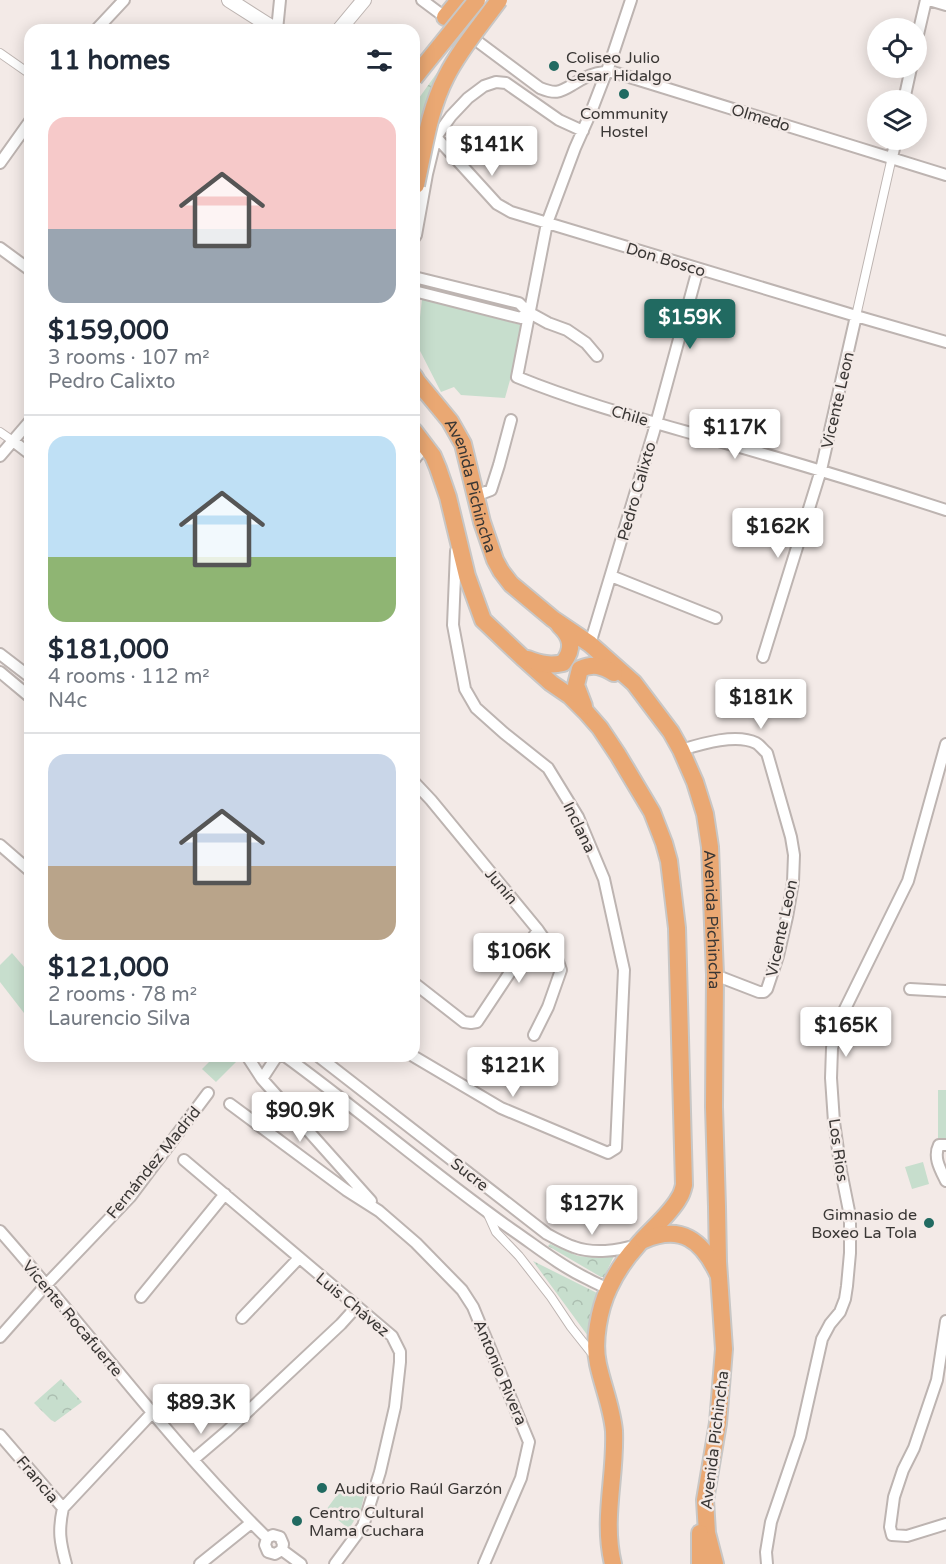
<!DOCTYPE html>
<html lang="en">
<head>
<meta charset="utf-8">
<style>
	:root { --surface:#fff; --page:#f6f6f7; --text:#1f2937; --muted:#747a83; --line:#e0e1e3; --accent:#216a61 }
	body { margin:0; font-family:"Varela Round",sans-serif; background:var(--page); color:var(--text); height:100vh; display:flex; flex-direction:column; font-size:22px; white-space:nowrap }
	* { box-sizing:border-box; margin:0 }
	p { font-size:20px; color:var(--muted) }
	.icon { flex:none; width:33px; height:33px; fill:none; stroke:currentColor; stroke-width:2; stroke-linecap:round; stroke-linejoin:round }
	.map { position:relative; flex:1; overflow:hidden }
	.details { position:absolute; left:24px; top:24px; width:396px; height:1038px; display:flex; flex-direction:column; background:var(--surface); border-radius:18px; box-shadow:0 3px 15px #0003 }
	.details>* { flex:none }
	.controls { position:absolute; left:867px; top:18px; display:grid; gap:12px }
	.controls a { display:grid; place-items:center; width:60px; height:60px; border-radius:50%; background:var(--surface); box-shadow:0 3px 15px #0003; font-size:30px }
	.price { position:absolute; translate:-50% -51px; padding:0 14px; border-radius:6px; background:#fff; color:#222; font-size:20px; line-height:39px; filter:drop-shadow(0 2px 3px #0008) }
	.price::after { content:''; position:absolute; left:50%; top:36px; width:18px; height:14px; margin-left:-9px; background:inherit; clip-path:polygon(0 0,100% 0,50% 100%) }
	.price.active { background:var(--accent); color:#fff }
	ul { padding:0; list-style:none }
	li { display:grid; align-content:center; gap:12px; height:318px; padding:0 24px }
	li+li { border-top:2px solid var(--line) }
	li span { display:grid; place-items:center; height:186px; border-radius:18px; color:#555 }
	li>.icon { margin-inline-start:auto }
	span .icon { width:108px; height:108px; fill:#fffc; stroke-width:1 }
	li b { font-size:26px }
	h2 { display:flex; justify-content:space-between; align-items:center; height:72px; padding:0 24px; font-size:26px }
	.map>svg:first-child { display:block }
</style>
</head>
<body>
<div class="map">
<svg width="946" height="1564" viewBox="0 0 946 1564">
	<defs>
		<pattern id="forest-crowns" width="20" height="18" patternUnits="userSpaceOnUse" patternTransform="scale(1.5)"><rect width="20" height="18" fill="#c7decd"/><path d="M2 6a3 3 0 1 1 6 0M12 15a3 3 0 1 1 6 0" fill="none" stroke="#acbfb1"/></pattern>
	</defs>
	<rect width="100%" height="100%" fill="#f3eae7"/>
	<!-- green -->
	<path fill="#c7decd" d="M422 299 525 326 505 398 461 395 454 387 441 392 417 345Z
		M12 953 30 974V1007L24 1013 0 982V965Z
		M215 1056H238L240 1058 216 1082 202 1069Z
		M938 1090H946V1141H938Z
		M923 1162 929 1184 912 1189 905 1167Z
		M345 1484 365 1492 361 1509 349 1529 326 1510Z"/>
	<!-- forest -->
	<path fill="url(#forest-crowns)" d="M444 63 417 129 414 130V105Z
		M550 1244 578 1256 599 1258 614 1256 604 1277H601L548 1246Z
		M533 1261 599 1294 595 1301 588 1336Z
		M61 1379 82 1402 55 1422 51 1420 34 1403Z"/>
	<g fill="none" stroke-linecap="round" stroke-linejoin="round">
		<defs>
			<path id="pedestrian" d="M0 53 30 74
				M856 316 892 157
				M0 432 13 441
				M487 1212 496 1232 519 1256 551 1297 571 1327 594 1356"/>
			<path id="minor" d="M422 0 540 88C555 94 559 93 572 85 581 79 594 73 604 72 610 71 617 73 623 75L946 175
				M631 0 611 60 591 112 575 148 547 223 517 377C583 404 653 422 722 442 797 463 872 486 946 510
				M929 0 946 5
				M96 30 124 0
				M277 30 280 0
				M916 43 926 0
				M904 100 911 68
				M414 135 436 137 497 204 511 212 856 316 946 342
				M892 157 896 140
				M0 163 30 121
				M414 238 416 235 427 174 436 137 451 116 468 98 484 86 496 82 506 83 559 120 583 131
				M0 248 30 270
				M414 277 519 303 528 312 548 323 567 330 586 343 597 356
				M414 291 521 318 528 312
				M13 441 30 454
				M0 456 30 421
				M414 460 425 446
				M475 496 491 490 499 465 511 420
				M611 576 716 618
				M590 644 654 431 698 269
				M0 654 30 677
				M763 657 821 470 856 316
				M0 672 30 697
				M681 750C701 744 736 733 756 743 760 745 763 750 767 753L791 837 794 855 793 882 787 917 778 956 767 989 764 992H759L715 975
				M414 782 431 800 538 930 556 956 561 970 548 1007 534 1035
				M0 845 30 871
				M414 983 464 1022 471 1023 477 1022 538 930
				M910 989 946 991
				M247 1056 262 1079 371 1201
				M285 1056C362 1112 433 1174 511 1229 536 1246 560 1266 588 1279 595 1283 601 1285 608 1289
				M318 1056 547 1234C556 1239 565 1244 574 1247 593 1254 618 1251 637 1245
				M413 1056 501 1108 608 1153 616 1148 624 970 604 879 578 817 548 768 504 733 476 708 465 689 453 625 456 551
				M262 1079 277 1056
				M230 1104 346 1190 379 1211 416 1243 462 1290 473 1307 529 1442 521 1478 484 1564
				M946 1145H939C933 1157 940 1169 946 1181
				M184 1160 392 1336 400 1352V1362L395 1407 380 1472 363 1526 335 1564
				M0 1231C90 1333 170 1443 267 1538
				M141 1297 225 1194
				M242 1318 299 1258
				M946 1321 937 1380 914 1448 903 1470 894 1497 890 1527 892 1535 907 1536 946 1524
				M0 1337 46 1285 130 1197 208 1093
				M0 1435 63 1508
				M193 1460 227 1431 341 1324 350 1314 356 1305
				M63 1508 152 1413
				M63 1508C58 1531 60 1542 66 1564
				M267 1538 265 1545 268 1552 275 1554 282 1550
				M267 1538 273 1535 280 1537 283 1544 282 1550
				M282 1550 301 1564
				M200 1564 251 1523
				M767 1564 766 1552 771 1522 800 1437 822 1339 830 1324 840 1312 845 1299 847 1286 850 1253V1216L841 1171 834 1122 831 1078 832 1048 842 1015 908 881 946 744"/>
			<path id="tertiary" d="M229 0 276 30
				M339 30 364 0"/>
			<g id="primary">
				<path d="M445 17 459 0"/>
				<path id="s1" d="M414 376 417 381 450 421 463 444 482 522 495 560 501 571 511 584 553 619 590 644 634 683 671 732 681 750 695 782 705 814 710 847 715 975 714 1107 717 1207 718 1262 724 1349 718 1423 705 1500 707 1533 715 1564"/>
				<path d="M414 431 433 456 438 468 448 497 467 576 483 620 522 657 551 683 570 696 586 712 600 728 618 755 652 812 664 843 669 861 677 928 684 1185C683 1189 682 1194 679 1198 670 1215 649 1231 637 1246 626 1258 616 1273 609 1288 599 1309 593 1342 598 1364 603 1387 612 1408 614 1431 616 1477 602 1518 613 1564"/>
				<path d="M528 659C541 664 550 666 563 663 574 649 572 637 559 625"/>
				<path d="M584 706 576 685 580 669C594 663 602 666 614 673"/>
				<path d="M644 1240C681 1224 702 1240 718 1274"/>
				<path d="M700 1533V1564"/>
			</g>
		</defs>
		<!-- pedestrian casing -->
		<use href="#pedestrian" stroke="#bdb4b1" stroke-width="10"/>
		<!-- minor casing -->
		<use href="#minor" stroke="#bdb4b1" stroke-width="14"/>
		<!-- tertiary casing -->
		<use href="#tertiary" stroke="#bdb4b1" stroke-width="16"/>
		<!-- primary casing -->
		<use href="#primary" stroke="#c8c7c6" stroke-width="20"/>
		<!-- pedestrian -->
		<use href="#pedestrian" stroke="#fff" stroke-width="8"/>
		<!-- minor -->
		<use href="#minor" stroke="#fff" stroke-width="10"/>
		<!-- tertiary -->
		<use href="#tertiary" stroke="#fff" stroke-width="14"/>
		<!-- primary -->
		<use href="#primary" stroke="#eaa873" stroke-width="16"/>
		<defs>
			<path id="primary-bridge" d="M414 78 477 0
				M416 185C424 149 429 110 446 77 460 49 481 25 499 0"/>
		</defs>
		<!-- primary-bridge casing -->
		<use href="#primary-bridge" stroke="#c8c7c6" stroke-width="20" stroke-linecap="butt"/>
		<!-- primary-bridge -->
		<use href="#primary-bridge" stroke="#eaa873" stroke-width="16"/>
	</g>
	<!-- markers -->
	<g fill="#216a61" stroke="#f3eae7" stroke-width="2">
		<circle cx="554" cy="66" r="6"/>
		<circle cx="624" cy="94" r="6"/>
		<circle cx="929" cy="1223" r="6"/>
		<circle cx="322" cy="1488" r="6"/>
		<circle cx="297" cy="1521" r="6"/>
	</g>
	<g text-anchor="middle" stroke-width="5" stroke-linejoin="round" paint-order="stroke">
		<!-- poi labels -->
		<g font-size="16" fill="#3a3735" stroke="#f3eae7" text-anchor="start">
			<text x="566" y="63">Coliseo Julio<tspan x="566" dy="18">Cesar Hidalgo</tspan></text>
			<text x="624" y="119" text-anchor="middle">Community<tspan x="624" dy="18">Hostel</tspan></text>
			<text x="917" y="1220" text-anchor="end">Gimnasio de<tspan x="917" dy="18">Boxeo La Tola</tspan></text>
			<text x="334" y="1494">Auditorio Raúl Garzón</text>
			<text x="309" y="1518">Centro Cultural<tspan x="309" dy="18">Mama Cuchara</tspan></text>
		</g>
		<!-- street labels -->
		<g font-size="16" fill="#3a3735" stroke="#f3eae7">
			<text transform="translate(761 117) rotate(17)" y="6">Olmedo</text>
			<text transform="translate(666 259) rotate(17)" y="6">Don Bosco</text>
			<text transform="translate(837 400) rotate(-77)" y="6">Vicente Leon</text>
			<text transform="translate(630 415) rotate(16)" y="6">Chile</text>
			<text dy="6" stroke="none"><textPath href="#s1" startOffset="126">Avenida Pichincha</textPath></text>
			<text transform="translate(636 491) rotate(-74)" y="6">Pedro Calixto</text>
			<text transform="translate(580 827) rotate(64)" y="6">Inclana</text>
			<text transform="translate(502 886) rotate(50)" y="6">Junín</text>
			<text dy="6" stroke="none"><textPath href="#s1" startOffset="648">Avenida Pichincha</textPath></text>
			<text transform="translate(781 928) rotate(-78)" y="6">Vicente Leon</text>
			<text transform="translate(839 1150) rotate(82)" y="6">Los Rios</text>
			<text transform="translate(153 1162) rotate(-51)" y="6">Fernández Madrid</text>
			<text transform="translate(470 1174) rotate(38)" y="6">Sucre</text>
			<text transform="translate(353 1304) rotate(40)" y="6">Luis Chávez</text>
			<text transform="translate(73 1318) rotate(50)" y="6">Vicente Rocafuerte</text>
			<text transform="translate(501 1372) rotate(67)" y="6">Antonio Rivera</text>
			<text transform="translate(714 1440) rotate(-83)" y="6">Avenida Pichincha</text>
			<text transform="translate(38 1479) rotate(50)" y="6">Francia</text>
		</g>
	</g>
</svg>
<div class="controls">
<a><svg class="icon" aria-label="locate" viewBox="0 0 24 24"><circle cx="12" cy="12" r="6"/><path d="M12 2v4M12 18v4M2 12h4M18 12h4"/></svg></a>
<a><svg class="icon" aria-label="layers" viewBox="0 0 24 24"><path d="M12 4l9 5-9 5-9-5zM3 14l9 5 9-5"/></svg></a>
</div>
<b class="price" style="left:492px;top:177px">$141K</b>
<b class="price active" style="left:690px;top:350px">$159K</b>
<b class="price" style="left:735px;top:460px">$117K</b>
<b class="price" style="left:778px;top:559px">$162K</b>
<b class="price" style="left:761px;top:730px">$181K</b>
<b class="price" style="left:519px;top:984px">$106K</b>
<b class="price" style="left:846px;top:1058px">$165K</b>
<b class="price" style="left:513px;top:1098px">$121K</b>
<b class="price" style="left:300px;top:1143px">$90.9K</b>
<b class="price" style="left:592px;top:1236px">$127K</b>
<b class="price" style="left:201px;top:1435px">$89.3K</b>
<section class="details">
<h2>11 homes<svg class="icon" aria-label="filters" viewBox="0 0 24 24"><path d="M4 7h16M4 17h16"/><circle cx="9" cy="7" r="2"/><circle cx="15" cy="17" r="2"/></svg></h2>
<ul>
<li><span style="background:linear-gradient(#f6c9c9 60%,#9aa5b1 0)"><svg class="icon" aria-label="home" viewBox="0 0 24 24"><path d="M3 11l9-7 9 7M6 9v11h12V9"/></svg></span><div><b>$159,000</b><p>3 rooms · 107 m²</p><p>Pedro Calixto</p></div></li>
<li><span style="background:linear-gradient(#bfe0f5 65%,#8fb573 0)"><svg class="icon" aria-label="home" viewBox="0 0 24 24"><path d="M3 11l9-7 9 7M6 9v11h12V9"/></svg></span><div><b>$181,000</b><p>4 rooms · 112 m²</p><p>N4c</p></div></li>
<li><span style="background:linear-gradient(#c9d6e8 60%,#b9a48a 0)"><svg class="icon" aria-label="home" viewBox="0 0 24 24"><path d="M3 11l9-7 9 7M6 9v11h12V9"/></svg></span><div><b>$121,000</b><p>2 rooms · 78 m²</p><p>Laurencio Silva</p></div></li>
</ul>
</section>
</div>
</body>
</html>
